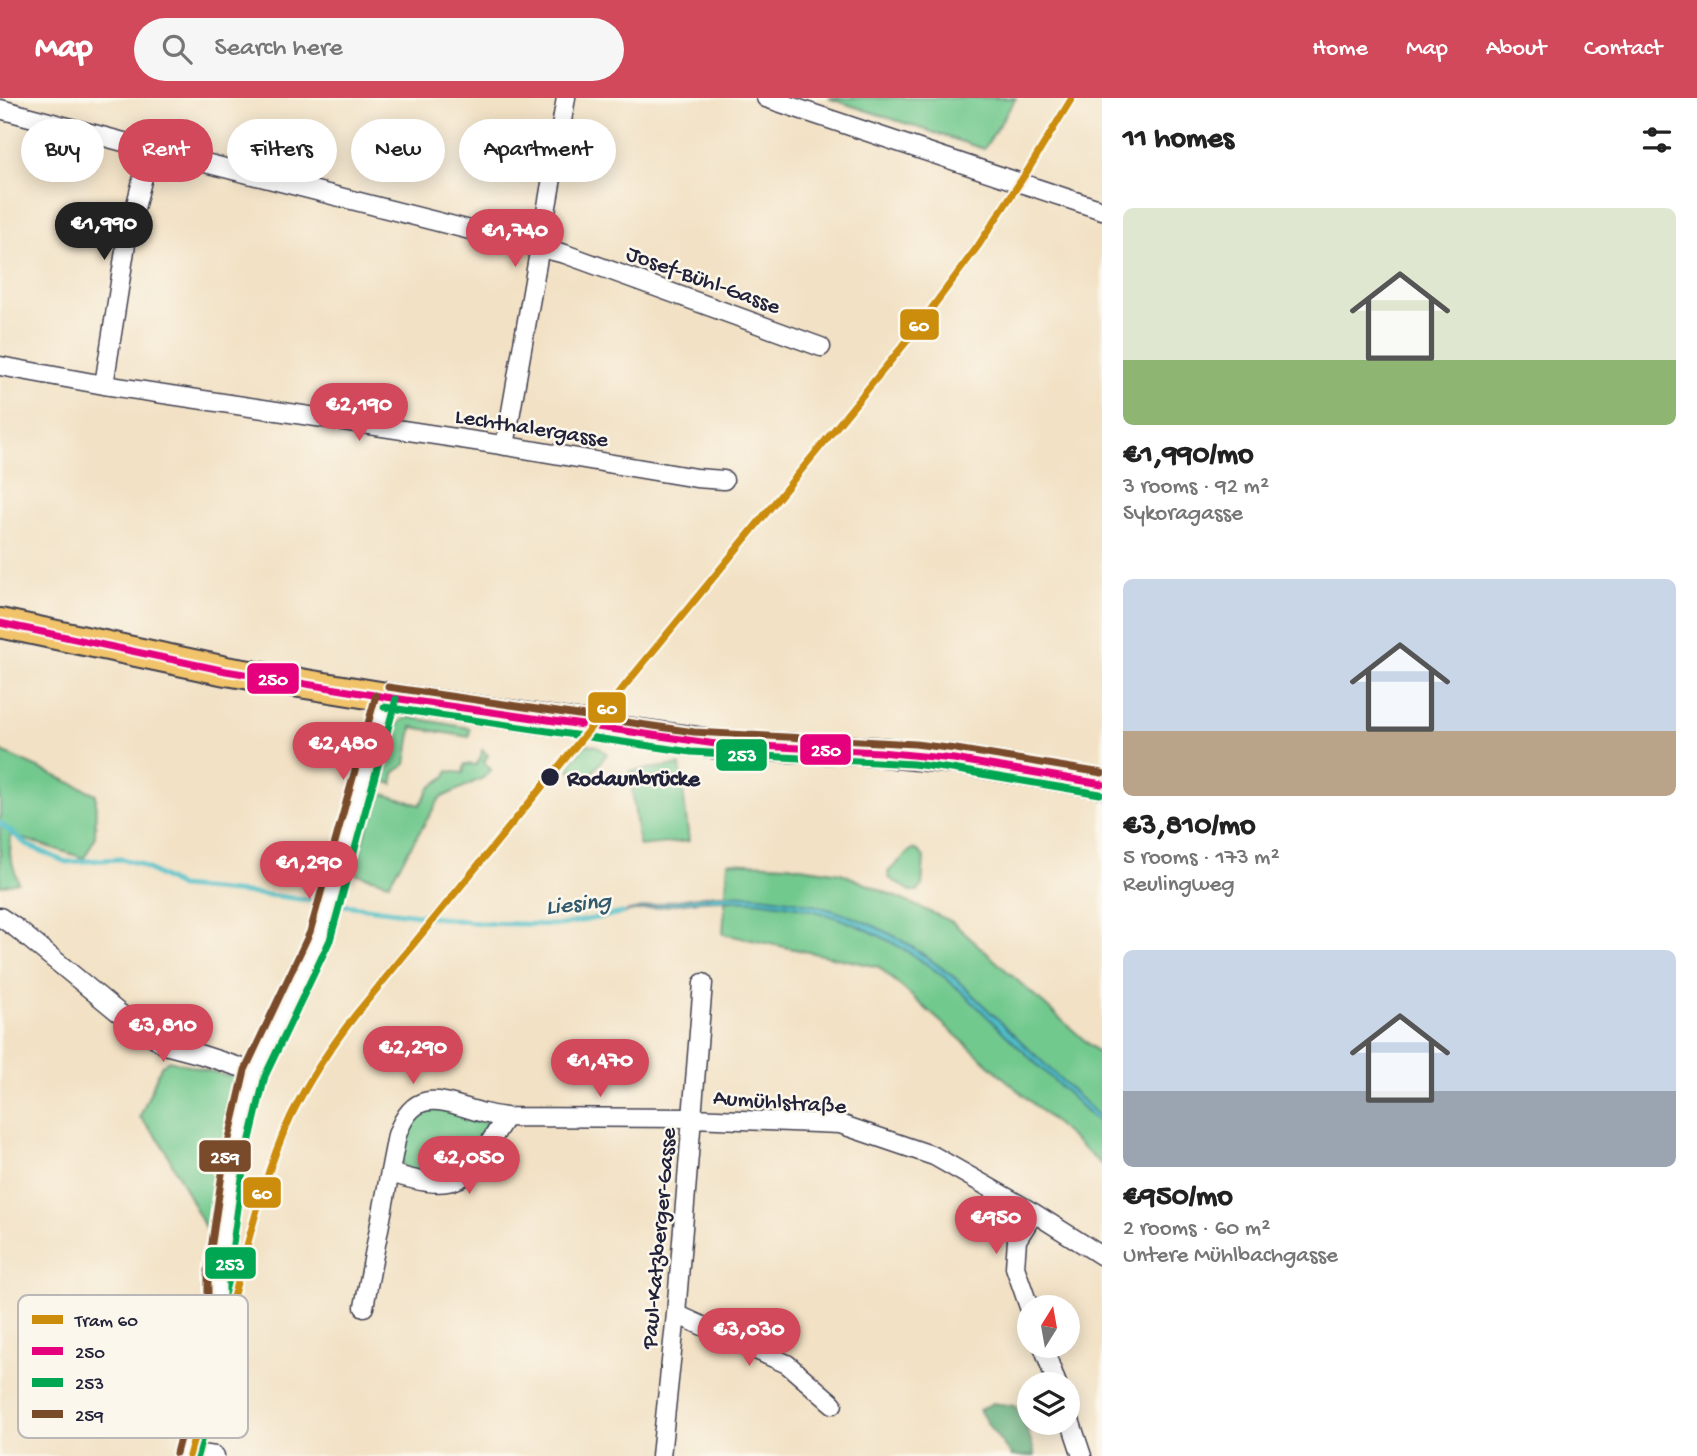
<!DOCTYPE html>
<html lang="en">
<head>
<meta charset="utf-8">
<style>
	:root { --surface:#fff; --page:#f6f6f6; --text:#222; --muted:#767676; --accent:#d1495b }
	body { margin:0; font-family:"Gochi Hand",sans-serif; background:var(--page); color:var(--text); height:100vh; display:flex; flex-direction:column; font-size:26px; white-space:nowrap }
	* { box-sizing:border-box; margin:0 }
	p { font-size:23px; color:var(--muted) }
	.icon { flex:none; width:38px; height:38px; fill:none; stroke:currentColor; stroke-width:2; stroke-linecap:round; stroke-linejoin:round }
	.map { position:relative; flex:1; overflow:hidden }
	.sheet { display:flex; flex-direction:column; background:var(--surface); width:595px }
	.sheet>* { flex:none }
	.banner { position:absolute; left:21px; top:21px; width:665px; height:63px; display:flex; gap:14px }
	.needle { width:46px; rotate:11deg }
	.fabs { position:absolute; left:1017px; top:1197px; display:grid; gap:14px }
	.fabs a { display:grid; place-items:center; width:63px; height:63px; border-radius:50%; background:var(--surface); box-shadow:0 4px 18px #0003; font-size:35px }
	.price { position:absolute; translate:-50% -60px; padding:0 16px; border-radius:24px; background:var(--accent); color:#fff; font-size:23px; line-height:46px; filter:drop-shadow(0 2px 4px #0008) }
	.price::after { content:''; position:absolute; left:50%; top:42px; width:21px; height:16px; margin-left:-10px; background:inherit; clip-path:polygon(0 0,100% 0,50% 100%) }
	.price.on { background:#222; color:#fff }
	ul { padding:0; list-style:none }
	li { display:grid; align-content:center; gap:14px; height:371px; padding:0 21px }
	li span { display:grid; place-items:center; height:217px; border-radius:10px; color:#555 }
	li>.icon { margin-inline-start:auto }
	span .icon { width:126px; height:126px; fill:#fffc; stroke-width:1 }
	li b { font-size:30px }
	h2 { display:flex; justify-content:space-between; align-items:center; height:84px; padding:0 21px; font-size:30px }
	.pill { padding:0 24px; border-radius:32px; background:var(--surface); box-shadow:0 4px 18px #0003; font-size:24px; line-height:63px }
	.pill.on { background:var(--accent); color:#fff }
	header { display:flex; align-items:center; gap:42px; box-sizing:border-box; height:98px; padding:0 35px; background:var(--accent); color:#fff }
	header strong { font-size:33px }
	nav { display:flex; gap:38px; margin-inline-start:auto; font-size:24px }
	.search { width:490px; height:63px; background:var(--page); display:flex; align-items:center; gap:18px; box-sizing:border-box; padding:0 24px; border-radius:38px; color:var(--muted); font-size:26px }
	main { display:flex; flex:1; min-height:0 }
	.map>svg:first-child { display:block }
</style>
</head>
<body>
<header>
<strong>Map</strong>
<div class="search"><svg class="icon" aria-label="search" viewBox="0 0 24 24"><circle cx="10" cy="10" r="6"/><path d="M15 15l6 6"/></svg>Search here</div>
<nav><a>Home</a><a>Map</a><a>About</a><a>Contact</a></nav>
</header>
<main>
<div class="map">
<svg width="1102" height="1358" viewBox="0 0 1102 1358">
	<rect width="100%" height="100%" fill="#fbf7ec"/>
	<filter id="ink" filterUnits="userSpaceOnUse"><feTurbulence type="fractalNoise" baseFrequency=".0143" numOctaves="2"/><feDisplacementMap in="SourceGraphic" scale="14" xChannelSelector="R" yChannelSelector="G"/><feConvolveMatrix kernelMatrix="1 2 1 2 8 2 1 2 1" color-interpolation-filters="sRGB"/></filter>
	<filter id="wash" filterUnits="userSpaceOnUse"><feTurbulence type="fractalNoise" baseFrequency=".00686" numOctaves="4" result="noise"/><feDisplacementMap in="SourceGraphic" scale="28" xChannelSelector="R" yChannelSelector="G"/><feGaussianBlur stdDeviation="1.57" result="paint"/><feColorMatrix in="noise" values="0 0 0 0 0 0 0 0 0 0 0 0 0 0 0 0 0 1.4 0 .05"/><feComposite in="paint" operator="in"/></filter>
	<g filter="url(#wash)">
		<rect width="100%" height="100%" fill="#f2e1c4"/>
		<!-- green -->
		<path fill="#72c98e" stroke="#4a7664" stroke-width="2" d="M828 0H1016L984 51Z
			M407 619 470 630 469 639 412 629 406 666 394 675 393 686 380 682 396 627Z
			M586 646 597 648 607 656 586 683 569 672 571 669 570 667Z
			M482 652 488 657 484 664 491 672 483 680 440 700 389 785 354 775 377 694 420 707 430 690 446 678 448 673 463 675 465 666 476 667 481 659Z
			M0 653 96 696 95 740 84 760 11 737 10 757 18 784 0 788Z
			M680 667 689 743 639 748 630 673Z
			M912 751 918 753 924 759 922 788 918 793H911L889 780 888 774Z
			M728 764 787 767 841 775 951 823 1102 958V1067L879 869 723 836Z
			M169 962 227 978 239 974 242 982 221 1060 208 1135 161 1044 140 1019 161 968Z
			M428 1010 443 1011 485 1023 487 1029V1034C479 1045 473 1058 464 1067 449 1084 423 1077 405 1070L400 1060C405 1037 406 1023 428 1010Z"/>
		<!-- forest -->
		<path fill="#5dad79" stroke="#40685a" stroke-width="2" d="M993 1305 1015 1308C1025 1325 1031 1339 1035 1358H1012L991 1331 979 1312Z"/>
		<!-- water -->
		<path fill="#51bfc7" stroke="#3a7081" stroke-width="2" d="M716 796C773 796 826 805 878 830 905 842 931 862 955 880L1102 1021V1028C1070 998 1038 967 1006 937 985 917 966 896 944 879 878 828 811 803 728 802 691 801 653 811 617 816L672 803Z"/>
		<g fill="none" stroke-linecap="round" stroke-linejoin="round">
			<!-- stream -->
			<path stroke="#51bfc7" stroke-width="5" d="M0 725 27 747 66 764 121 761 138 765 162 779 180 789 277 798 478 825 561 827 622 815"/>
		</g>
	</g>
	<g filter="url(#ink)">
		<g fill="none" stroke-linecap="round" stroke-linejoin="round">
			<defs>
				<path id="street" d="M766 0 1102 112
					M0 11 150 51 565 156 821 249
					M0 268 104 287 495 346 696 380 724 382
					M104 287 126 146 150 51
					M505 348 566 0
					M0 819 16 830 118 914 165 947 199 956 255 974
					M390 1075C418 1083 452 1095 474 1069L506 1019
					M364 1209 397 1037C415 985 445 1005 484 1015 491 1017 499 1018 506 1019L693 1020 840 1026 934 1058 1034 1115 1102 1158
					M1029 1209 1015 1169 1017 1142 1034 1115
					M676 1216 787 1266 833 1306
					M1043 1248 1057 1286
					M1068 1316 1082 1358
					M187 1354 215 1358
					M186 1358 219 1236 218 1174 234 1064 255 974 302 878 320 838 381 620 386 599
					M661 1358 676 1216 703 885"/>
				<path id="primary" d="M0 525 226 573 386 599 614 632 716 646 880 654 954 661 1102 686"/>
			</defs>
			<!-- street casing -->
			<use href="#street" stroke="#413f50" stroke-width="21"/>
			<!-- primary casing -->
			<use href="#primary" stroke="#413f50" stroke-width="32"/>
			<!-- street -->
			<use href="#street" stroke="#fff" stroke-width="18"/>
			<!-- primary -->
			<use href="#primary" stroke="#f1c36a" stroke-width="28"/>
			<defs>
				<path id="bus-1" d="M0 525 226 573 386 599 716 646 880 654 954 661 1102 686"/>
				<path id="bus-2" d="M384 609 691 654 913 666 952 671 1100 696
					M197 1358 229 1238V1175L244 1066 265 978 330 842 396 601"/>
				<path id="bus-3" d="M388 589 694 634 915 646 956 651 1102 675
					M176 1355 208 1235V1172L224 1062 245 972 310 834 376 597"/>
			</defs>
			<!-- bus-1 casing -->
			<use href="#bus-1" stroke="#fbf7ec" stroke-width="12"/>
			<!-- bus-2 casing -->
			<use href="#bus-2" stroke="#fbf7ec" stroke-width="12"/>
			<!-- bus-3 casing -->
			<use href="#bus-3" stroke="#fbf7ec" stroke-width="12"/>
			<!-- bus-1 -->
			<use href="#bus-1" stroke="#e5007d" stroke-width="7"/>
			<!-- bus-2 -->
			<use href="#bus-2" stroke="#00a651" stroke-width="7"/>
			<!-- bus-3 -->
			<use href="#bus-3" stroke="#7a4b2a" stroke-width="7"/>
			<defs>
				<path id="tram-1" d="M189 1358C206 1297 223 1235 240 1174 254 1121 268 1067 291 1018 309 981 332 947 357 915L911 238 978 148 1028 72 1072 0"/>
			</defs>
			<!-- tram-1 casing -->
			<use href="#tram-1" stroke="#fbf7ec" stroke-width="12"/>
			<!-- tram-1 -->
			<use href="#tram-1" stroke="#cc8c0c" stroke-width="7"/>
		</g>
	</g>
	<!-- markers -->
	<circle fill="#22223b" stroke="#fbf7ec" stroke-width="2.5" cx="550" cy="679" r="10"/>
	<g text-anchor="middle" stroke-width="5" stroke-linejoin="round" paint-order="stroke">
		<!-- street labels -->
		<g font-size="23" fill="#22223b" stroke="#fbf7ec">
			<text transform="translate(704 180) rotate(20)" y="8">Josef-Bühl-Gasse</text>
			<text transform="translate(532 328) rotate(9)" y="8">Lechthalergasse</text>
			<text transform="translate(780 1002) rotate(4)" y="8">Aumühlstraße</text>
			<text transform="translate(657 1140) rotate(-85)" y="8">Paul-Katzberger-Gasse</text>
		</g>
		<!-- stop labels -->
		<g font-size="23" font-weight="bold" fill="#22223b" stroke="#fbf7ec" text-anchor="start">
			<text x="567" y="687">Rodaunbrücke</text>
		</g>
		<!-- water labels -->
		<g font-size="24" font-style="italic" fill="#32596c" stroke="#fbf7ec">
			<text transform="translate(578 804) rotate(-6)" y="8">Liesing</text>
		</g>
	</g>
	<!-- legend -->
	<rect x="18" y="1197" width="230" height="143" rx="10" fill="#fbf7ec" stroke="#bab7b7" stroke-width="2"/>
	<rect x="32" y="1217" width="31" height="9" fill="#cc8c0c"/>
	<rect x="32" y="1249" width="31" height="8" fill="#e5007d"/>
	<rect x="32" y="1280" width="31" height="9" fill="#00a651"/>
	<rect x="32" y="1312" width="31" height="8" fill="#7a4b2a"/>
	<g font-size="19" fill="#22223b">
		<text x="75" y="1228">Tram 60</text>
		<text x="75" y="1260">250</text>
		<text x="75" y="1291">253</text>
		<text x="75" y="1323">259</text>
	</g>
	<g stroke="#fbf7ec" stroke-width="2.5">
		<rect x="899" y="210" width="41" height="33" rx="7" fill="#cc8c0c"/>
		<rect x="246" y="564" width="54" height="33" rx="7" fill="#e5007d"/>
		<rect x="587" y="593" width="40" height="33" rx="7" fill="#cc8c0c"/>
		<rect x="799" y="635" width="53" height="33" rx="7" fill="#e5007d"/>
		<rect x="715" y="640" width="53" height="34" rx="7" fill="#00a651"/>
		<rect x="198" y="1041" width="54" height="34" rx="7" fill="#7a4b2a"/>
		<rect x="242" y="1078" width="40" height="33" rx="7" fill="#cc8c0c"/>
		<rect x="204" y="1148" width="53" height="34" rx="7" fill="#00a651"/>
	</g>
	<g font-size="19" text-anchor="middle" font-weight="bold" fill="#fff">
		<text x="919" y="233">60</text>
		<text x="273" y="587">250</text>
		<text x="607" y="616">60</text>
		<text x="826" y="658">250</text>
		<text x="742" y="663">253</text>
		<text x="225" y="1065">259</text>
		<text x="262" y="1101">60</text>
		<text x="230" y="1172">253</text>
	</g>
</svg>
<div class="fabs">
<a><svg class="needle" viewBox="-14 -14 28 28"><path d="M0-13l5 13h-10z" fill="#e53935"/><path d="M0 13l5-13h-10z" fill="#767676"/></svg></a>
<a><svg class="icon" aria-label="layers" viewBox="0 0 24 24"><path d="M12 4l9 5-9 5-9-5zM3 14l9 5 9-5"/></svg></a>
</div>
<b class="price on" style="left:104px;top:164px">€1,990</b>
<b class="price" style="left:515px;top:171px">€1,740</b>
<b class="price" style="left:359px;top:345px">€2,190</b>
<b class="price" style="left:343px;top:684px">€2,480</b>
<b class="price" style="left:309px;top:803px">€1,290</b>
<b class="price" style="left:163px;top:966px">€3,810</b>
<b class="price" style="left:413px;top:988px">€2,290</b>
<b class="price" style="left:600px;top:1001px">€1,470</b>
<b class="price" style="left:469px;top:1098px">€2,050</b>
<b class="price" style="left:996px;top:1158px">€950</b>
<b class="price" style="left:749px;top:1270px">€3,030</b>
<div class="banner">
<a class="pill">Buy</a>
<a class="pill on">Rent</a>
<a class="pill">Filters</a>
<a class="pill">New</a>
<a class="pill">Apartment</a>
</div>
</div>
<section class="sheet">
<h2>11 homes<svg class="icon" aria-label="filters" viewBox="0 0 24 24"><path d="M4 7h16M4 17h16"/><circle cx="9" cy="7" r="2"/><circle cx="15" cy="17" r="2"/></svg></h2>
<ul>
<li><span style="background:linear-gradient(#dfe7d0 70%,#8fb573 0)"><svg class="icon" aria-label="home" viewBox="0 0 24 24"><path d="M3 11l9-7 9 7M6 9v11h12V9"/></svg></span><div><b>€1,990/mo</b><p>3 rooms · 92 m²</p><p>Sykoragasse</p></div></li>
<li><span style="background:linear-gradient(#c9d6e8 70%,#b9a48a 0)"><svg class="icon" aria-label="home" viewBox="0 0 24 24"><path d="M3 11l9-7 9 7M6 9v11h12V9"/></svg></span><div><b>€3,810/mo</b><p>5 rooms · 173 m²</p><p>Reulingweg</p></div></li>
<li><span style="background:linear-gradient(#c9d6e8 65%,#9aa5b1 0)"><svg class="icon" aria-label="home" viewBox="0 0 24 24"><path d="M3 11l9-7 9 7M6 9v11h12V9"/></svg></span><div><b>€950/mo</b><p>2 rooms · 60 m²</p><p>Untere Mühlbachgasse</p></div></li>
</ul>
</section>
</main>
</body>
</html>
